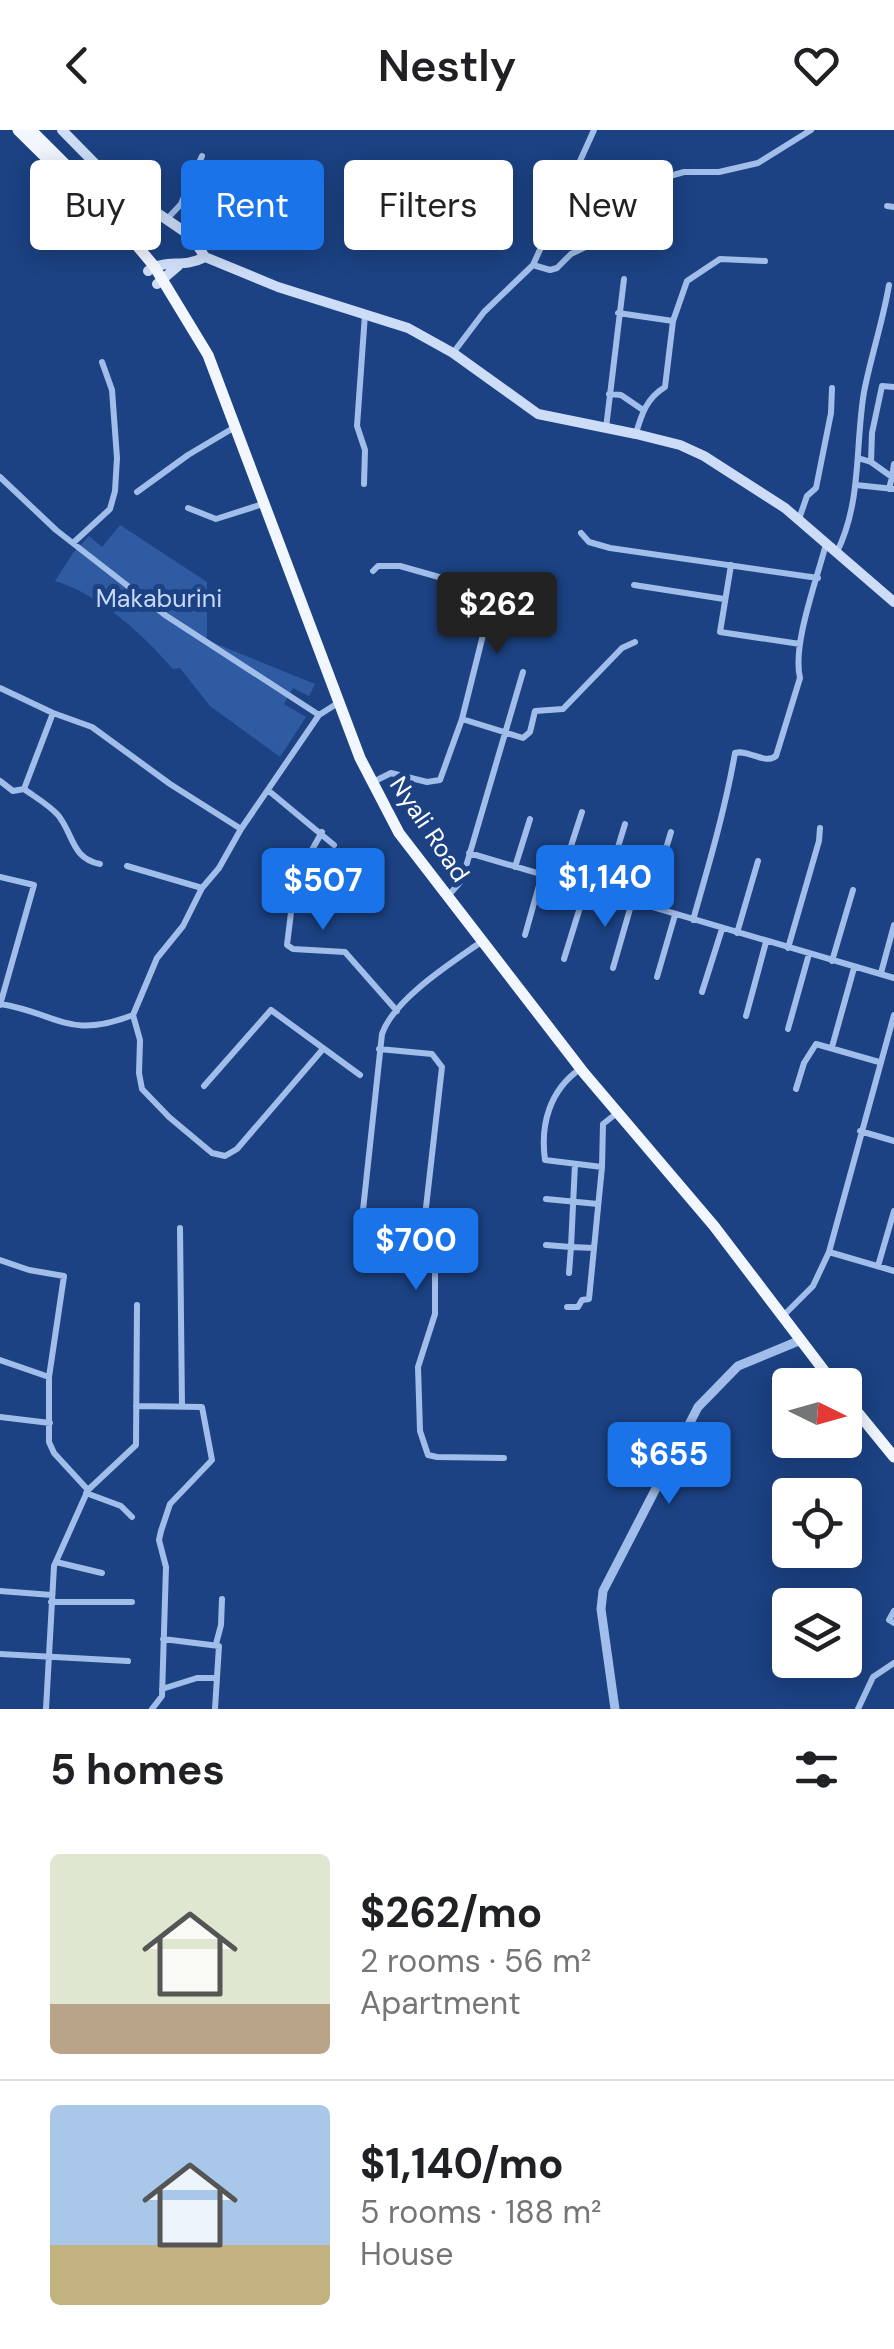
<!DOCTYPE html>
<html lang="en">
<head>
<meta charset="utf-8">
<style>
	:root { --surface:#fff; --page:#f6f6f6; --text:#202124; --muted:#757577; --line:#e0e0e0; --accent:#1a73e8 }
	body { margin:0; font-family:"DM Sans",sans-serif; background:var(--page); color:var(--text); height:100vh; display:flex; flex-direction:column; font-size:38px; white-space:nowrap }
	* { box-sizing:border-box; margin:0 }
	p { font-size:32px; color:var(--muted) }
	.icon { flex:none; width:55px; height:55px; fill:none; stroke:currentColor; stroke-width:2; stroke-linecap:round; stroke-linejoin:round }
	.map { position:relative; height:1579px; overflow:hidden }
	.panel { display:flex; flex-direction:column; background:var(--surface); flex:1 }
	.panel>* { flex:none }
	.guide { position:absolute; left:30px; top:30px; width:835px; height:90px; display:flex; gap:20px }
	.needle { width:65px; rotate:95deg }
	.tools { position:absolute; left:772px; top:1238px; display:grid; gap:20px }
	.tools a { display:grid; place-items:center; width:90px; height:90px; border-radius:10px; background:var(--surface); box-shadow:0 5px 25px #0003; font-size:50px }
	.price { position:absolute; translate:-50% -85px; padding:0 22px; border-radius:10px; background:var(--accent); color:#fff; font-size:32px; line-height:65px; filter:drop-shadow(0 2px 5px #0008) }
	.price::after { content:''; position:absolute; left:50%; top:60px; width:30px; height:22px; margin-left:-15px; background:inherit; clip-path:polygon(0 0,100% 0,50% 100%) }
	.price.current { background:#222; color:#fff }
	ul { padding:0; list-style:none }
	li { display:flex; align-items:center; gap:30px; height:250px; padding:0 50px }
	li+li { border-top:2px solid var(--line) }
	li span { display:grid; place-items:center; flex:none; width:280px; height:200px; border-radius:10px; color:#555 }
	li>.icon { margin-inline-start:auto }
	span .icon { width:120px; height:120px; fill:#fffc; stroke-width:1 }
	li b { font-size:42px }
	h2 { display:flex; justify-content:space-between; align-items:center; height:120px; padding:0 50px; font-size:42px }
	.pill { padding:0 35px; border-radius:10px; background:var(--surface); box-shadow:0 5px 25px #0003; font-size:35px; line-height:90px }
	.pill.current { background:var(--accent); color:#fff }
	header { display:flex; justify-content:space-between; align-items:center; height:130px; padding:0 50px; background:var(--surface); font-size:45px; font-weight:600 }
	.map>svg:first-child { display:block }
</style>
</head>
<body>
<header><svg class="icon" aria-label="back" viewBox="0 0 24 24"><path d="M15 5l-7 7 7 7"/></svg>Nestly<svg class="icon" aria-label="heart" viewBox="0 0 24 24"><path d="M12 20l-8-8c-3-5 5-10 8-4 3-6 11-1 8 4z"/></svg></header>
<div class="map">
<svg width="894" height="1579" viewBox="0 0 894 1579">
	<rect width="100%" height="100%" fill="#1c4283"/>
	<!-- green -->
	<path fill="#2f5ba2" d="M120 395 207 452V510L315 554 309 566 293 558 284 574 306 587 280 627 210 576 180 538 173 539C141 503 102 466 55 451L73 423 89 406 102 417Z"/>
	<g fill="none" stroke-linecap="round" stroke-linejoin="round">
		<!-- minor -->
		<path stroke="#a1beea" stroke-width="6" d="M887 76 894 77
			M168 88 181 74 202 26
			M533 135 550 140 557 138 571 124 598 111 615 94 629 66 652 51 684 42H719L758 33 811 0
			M618 183 673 191 665 257C647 268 642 283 636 303
			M673 191 687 151 720 129 765 131
			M453 223 484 182 533 135 594 0
			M609 264 621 265 643 280
			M606 298 624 149
			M858 328 871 332 892 347 889 359
			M871 332 872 303 882 256 894 257
			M0 347 56 400 165 485 319 585
			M892 347 894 334
			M364 354 365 320 357 296 365 184
			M856 355 894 359
			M137 362 188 325 235 297
			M188 378 216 389 263 374
			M799 389 807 366 816 358 831 283 832 258
			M581 403 589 412 610 418 818 448
			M73 413 110 379 115 361 117 328 112 260 102 232
			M837 422C862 371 855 316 864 262 871 226 883 191 889 155
			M731 435 720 502 800 514
			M634 455 724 469
			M0 558 53 583 92 597 170 654 241 699 319 585 338 573
			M462 589 523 608 530 602 535 581 563 579 622 518 635 512
			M0 651 13 661 24 659 53 583
			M373 652 391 643 427 652 440 650 462 589 486 493 481 485 469 475 466 457 460 453 400 436H378L373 441
			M24 659C35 667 49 675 58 685 74 705 71 728 100 734
			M269 661 334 715
			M241 699 219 738 202 758 183 796 157 828 133 885 140 910 139 943 142 959 169 987 212 1023 225 1026 237 1019 323 919
			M322 702 295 750 287 815 293 819 345 822 397 881
			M469 723 894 848
			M127 736 202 758
			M515 737 530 689
			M0 747 34 755 0 875
			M560 750 582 682
			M604 763 625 694
			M448 766 462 750 523 542
			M648 777 671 702
			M693 790C709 734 725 680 735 623 749 619 764 635 776 626L800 548C792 515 817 449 826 414
			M737 803 758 731
			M525 805 542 745
			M788 818 819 711 820 698
			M564 829 586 758
			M832 831 853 760
			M613 838 632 772
			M881 843 894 795
			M657 847 675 785
			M702 862 722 799
			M1 874C59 884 69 910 133 885
			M746 886 766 812
			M788 899 809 824
			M832 917 854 838
			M379 919 432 924 442 937 424 1095 432 1107 435 1123V1184L418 1237 420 1301 428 1325 437 1327 504 1328
			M580 939C550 960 540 994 545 1030L602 1037 603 994 617 983
			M204 956 271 880 360 945
			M796 959 804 933 816 914 879 932
			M860 1001 894 1011
			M546 1069 598 1074
			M424 1095 370 1087 363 1080 382 904C394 869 451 833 481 812
			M180 1098 182 1276
			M546 1115 571 1117 575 1034
			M829 1122 894 1141
			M0 1130 29 1140 64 1146 49 1247
			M878 1136 894 1081
			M569 1143 571 1117 594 1118
			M567 1177H578L582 1170 589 1169 602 1037
			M784 1185 813 1156 829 1122 894 885
			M0 1230 49 1247V1312L54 1323 88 1360
			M136 1276 202 1277 212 1330 170 1374 161 1401 159 1410 166 1437 162 1566 152 1579
			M0 1287 50 1293
			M86 1363 121 1376 132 1387
			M56 1432 102 1443
			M0 1461 52 1465
			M51 1472H132
			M894 1481 889 1490 894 1493
			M163 1509 219 1516 215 1579
			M216 1514 221 1495 222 1469
			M0 1524 128 1531
			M162 1559 197 1548H217
			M46 1579 54 1436 88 1360 136 1315 137 1175
			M858 1579 873 1547 894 1533"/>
		<!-- tertiary -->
		<path stroke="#a1beea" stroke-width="9" d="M615 1579 601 1479 603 1461 698 1277 738 1236 801 1210"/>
		<!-- secondary -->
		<path stroke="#cdddf8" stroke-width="10" d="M62 0 116 55 191 106 205 127
			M148 141C167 128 182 139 205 127L278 157 408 198 453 223 538 284 636 304 680 315 704 326 785 378 894 472
			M157 154 178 136"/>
		<!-- trunk -->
		<path stroke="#f2f6fe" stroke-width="11" d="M18 0 93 74
			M31 0 88 57 154 136 208 225 360 628 399 703 584 943 714 1096 835 1255
			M845 1267 894 1327"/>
	</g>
	<g text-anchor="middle" stroke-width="10" stroke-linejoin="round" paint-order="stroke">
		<!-- park labels -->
		<g font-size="25" fill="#c6d9f8" stroke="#1c4283">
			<text x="159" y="477">Makaburini</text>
		</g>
		<!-- street labels -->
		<g font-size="25" fill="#fff" stroke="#1c4283">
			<text transform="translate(430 699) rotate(56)" y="9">Nyali Road</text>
		</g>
	</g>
</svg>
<div class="tools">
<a><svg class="needle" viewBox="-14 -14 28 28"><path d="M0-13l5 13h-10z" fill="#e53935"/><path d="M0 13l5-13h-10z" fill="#757577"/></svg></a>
<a><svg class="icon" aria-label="locate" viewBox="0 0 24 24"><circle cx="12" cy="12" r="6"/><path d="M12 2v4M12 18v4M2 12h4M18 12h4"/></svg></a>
<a><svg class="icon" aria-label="layers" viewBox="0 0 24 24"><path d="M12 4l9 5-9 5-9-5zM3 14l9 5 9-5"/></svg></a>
</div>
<b class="price current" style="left:497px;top:527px">$262</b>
<b class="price" style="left:605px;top:800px">$1,140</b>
<b class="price" style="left:323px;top:803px">$507</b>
<b class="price" style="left:416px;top:1163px">$700</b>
<b class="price" style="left:669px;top:1377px">$655</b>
<div class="guide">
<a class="pill">Buy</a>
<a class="pill current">Rent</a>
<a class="pill">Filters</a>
<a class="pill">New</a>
</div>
</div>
<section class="panel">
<h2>5 homes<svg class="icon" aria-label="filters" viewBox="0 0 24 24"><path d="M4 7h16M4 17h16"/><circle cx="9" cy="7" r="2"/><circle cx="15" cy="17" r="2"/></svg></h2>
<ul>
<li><span style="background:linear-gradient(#dfe7d0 75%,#b9a48a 0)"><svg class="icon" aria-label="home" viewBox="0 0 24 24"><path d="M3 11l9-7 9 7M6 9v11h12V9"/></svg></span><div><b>$262/mo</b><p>2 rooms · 56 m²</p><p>Apartment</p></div></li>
<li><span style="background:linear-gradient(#a9c7e8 70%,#c2b280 0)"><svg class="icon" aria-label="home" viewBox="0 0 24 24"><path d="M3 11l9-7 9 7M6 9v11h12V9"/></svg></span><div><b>$1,140/mo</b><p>5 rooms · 188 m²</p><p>House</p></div></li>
</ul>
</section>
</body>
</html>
